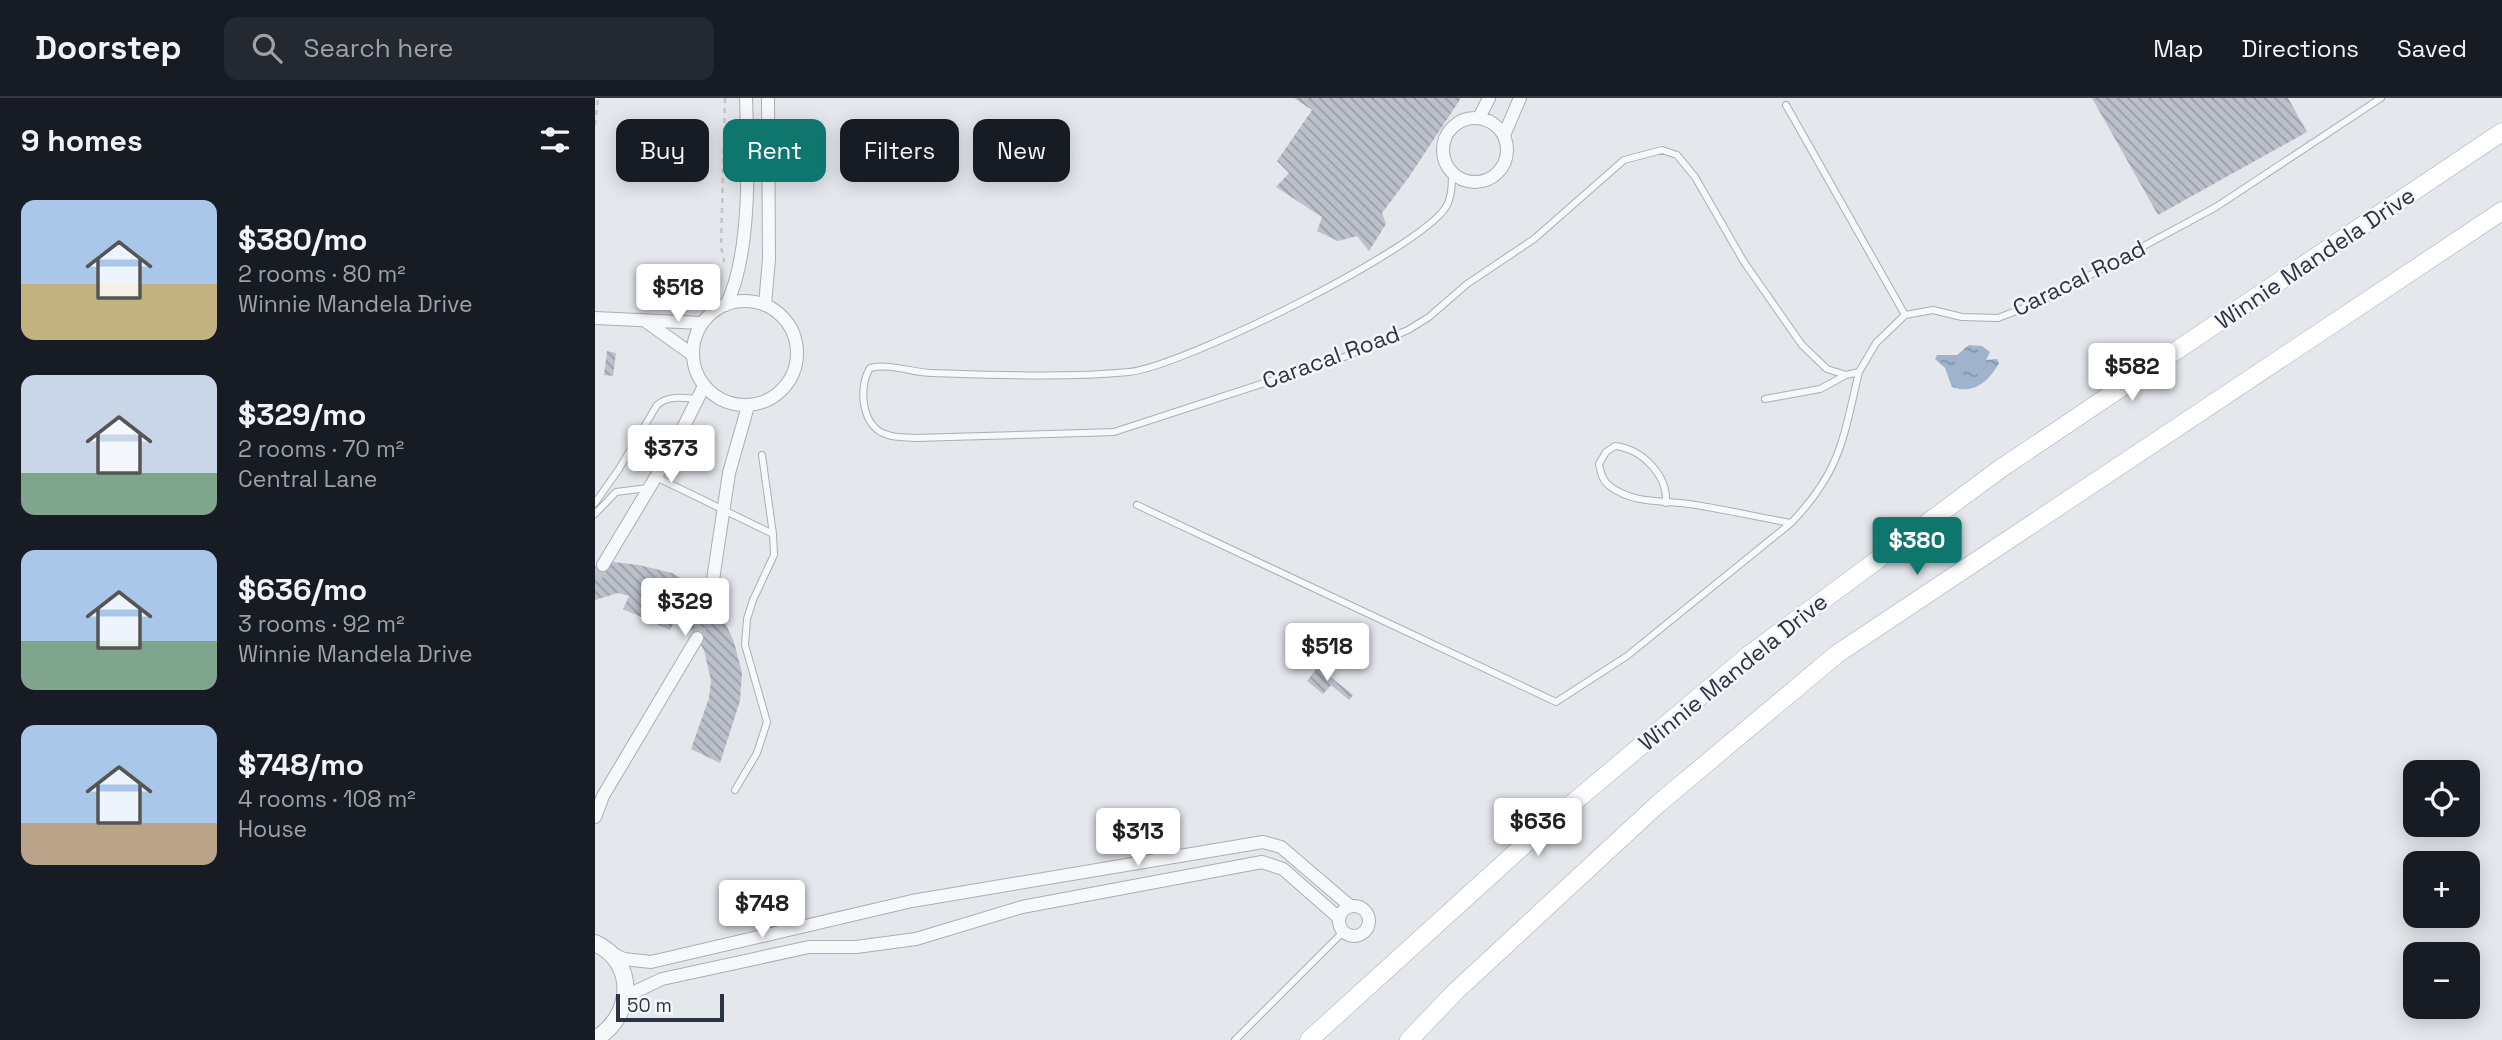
<!DOCTYPE html>
<html lang="en">
<head>
<meta charset="utf-8">
<style>
	:root { --surface:#171b24; --page:#242831; --text:#f1f3f6; --muted:#9ea1a6; --line:#363941; --accent:#0f766e }
	body { margin:0; font-family:"Space Grotesk",sans-serif; background:var(--page); color:var(--text); height:100vh; display:flex; flex-direction:column; font-size:26px; white-space:nowrap }
	* { box-sizing:border-box; margin:0 }
	p { font-size:23px; color:var(--muted) }
	.icon { flex:none; width:38px; height:38px; fill:none; stroke:currentColor; stroke-width:2; stroke-linecap:round; stroke-linejoin:round }
	.map { position:relative; flex:1; overflow:hidden }
	.side { display:flex; flex-direction:column; background:var(--surface); width:595px }
	.side>* { flex:none }
	.hud { position:absolute; left:21px; top:21px; width:665px; height:63px; display:flex; gap:14px }
	.fabs { position:absolute; left:1808px; top:662px; display:grid; gap:14px }
	.fabs a { display:grid; place-items:center; width:77px; height:77px; border-radius:14px; background:var(--surface); box-shadow:0 4px 18px #0003; font-size:35px }
	.scale { position:absolute; left:21px; bottom:18px; width:108px; box-sizing:border-box; padding-left:7px; border:4px solid #2b3445; border-top:0; font-size:19px; line-height:24px; white-space:nowrap; color:#2b3445; -webkit-text-stroke:5px #f4f6f9; paint-order:stroke }
	.price { position:absolute; translate:-50% -60px; padding:0 16px; border-radius:7px; background:#fff; color:#222; font-size:23px; line-height:46px; filter:drop-shadow(0 2px 4px #0008) }
	.price::after { content:''; position:absolute; left:50%; top:42px; width:21px; height:16px; margin-left:-10px; background:inherit; clip-path:polygon(0 0,100% 0,50% 100%) }
	.price.selected { background:var(--accent); color:#fff }
	ul { padding:0; list-style:none }
	li { display:flex; align-items:center; gap:21px; height:175px; padding:0 21px }
	li span { display:grid; place-items:center; flex:none; width:196px; height:140px; border-radius:14px; color:#555 }
	li>.icon { margin-inline-start:auto }
	span .icon { width:84px; height:84px; fill:#fffc; stroke-width:1 }
	li b { font-size:30px }
	h2 { display:flex; justify-content:space-between; align-items:center; height:84px; padding:0 21px; font-size:30px }
	.chip { padding:0 24px; border-radius:14px; background:var(--surface); box-shadow:0 4px 18px #0003; font-size:24px; line-height:63px }
	.chip.selected { background:var(--accent); color:#fff }
	header { display:flex; align-items:center; gap:42px; box-sizing:border-box; height:98px; padding:0 35px; background:var(--surface); border-bottom:2px solid var(--line) }
	header strong { font-size:33px }
	nav { display:flex; gap:38px; margin-inline-start:auto; font-size:24px }
	.search { width:490px; height:63px; background:var(--page); display:flex; align-items:center; gap:18px; box-sizing:border-box; padding:0 24px; border-radius:14px; color:var(--muted); font-size:26px }
	main { display:flex; flex:1; min-height:0 }
	.map>svg:first-child { display:block }
</style>
</head>
<body>
<header>
<strong>Doorstep</strong>
<div class="search"><svg class="icon" aria-label="search" viewBox="0 0 24 24"><circle cx="10" cy="10" r="6"/><path d="M15 15l6 6"/></svg>Search here</div>
<nav><a>Map</a><a>Directions</a><a>Saved</a></nav>
</header>
<main>
<section class="side">
<h2>9 homes<svg class="icon" aria-label="filters" viewBox="0 0 24 24"><path d="M4 7h16M4 17h16"/><circle cx="9" cy="7" r="2"/><circle cx="15" cy="17" r="2"/></svg></h2>
<ul>
<li><span style="background:linear-gradient(#a9c7e8 60%,#c2b280 0)"><svg class="icon" aria-label="home" viewBox="0 0 24 24"><path d="M3 11l9-7 9 7M6 9v11h12V9"/></svg></span><div><b>$380/mo</b><p>2 rooms · 80 m²</p><p>Winnie Mandela Drive</p></div></li>
<li><span style="background:linear-gradient(#c9d6e8 70%,#7fa58c 0)"><svg class="icon" aria-label="home" viewBox="0 0 24 24"><path d="M3 11l9-7 9 7M6 9v11h12V9"/></svg></span><div><b>$329/mo</b><p>2 rooms · 70 m²</p><p>Central Lane</p></div></li>
<li><span style="background:linear-gradient(#a9c7e8 65%,#7fa58c 0)"><svg class="icon" aria-label="home" viewBox="0 0 24 24"><path d="M3 11l9-7 9 7M6 9v11h12V9"/></svg></span><div><b>$636/mo</b><p>3 rooms · 92 m²</p><p>Winnie Mandela Drive</p></div></li>
<li><span style="background:linear-gradient(#a9c7e8 70%,#b9a48a 0)"><svg class="icon" aria-label="home" viewBox="0 0 24 24"><path d="M3 11l9-7 9 7M6 9v11h12V9"/></svg></span><div><b>$748/mo</b><p>4 rooms · 108 m²</p><p>House</p></div></li>
</ul>
</section>
<div class="map">
<svg width="1907" height="942" viewBox="0 0 1907 942">
	<defs>
		<pattern id="water-ripples" width="26" height="14" patternUnits="userSpaceOnUse" patternTransform="scale(1.75)"><rect width="26" height="14" fill="#9fb4cc"/><path d="M2 4q2-2 4 0t4 0M15 11q2-2 4 0t4 0" fill="none" stroke="#8293a7"/></pattern>
		<pattern id="building-back-hatch" width="6" height="6" patternUnits="userSpaceOnUse" patternTransform="scale(1.75)"><rect width="6" height="6" fill="#bbc0ca"/><path d="M-1 5l2 2M0 0l6 6M5-1l2 2" fill="none" stroke="#989da6"/></pattern>
	</defs>
	<rect width="100%" height="100%" fill="#e4e7ec"/>
	<!-- water -->
	<path fill="url(#water-ripples)" d="M1374 247 1387 248 1395 254 1391 262 1402 261 1404 265C1394 283 1379 297 1357 289L1350 270 1340 261 1342 257H1362Z"/>
	<!-- building -->
	<path fill="url(#building-back-hatch)" d="M699 0H866L814 79 787 115 791 126 774 153 762 138 743 143 722 133 727 119 681 89 694 75 682 63 717 12Z
		M1497 0H1693L1712 34 1563 117Z
		M12 253 21 255 18 278 9 277Z
		M18 464 44 467 77 475 106 492 126 516 139 544 147 575 145 603 125 665 96 651 114 600 116 583 109 552 98 534 83 518 75 532 28 511 34 498 23 495 0 502V469Z
		M723 569 758 597 754 602 736 587 728 596 712 583Z"/>
	<g fill="none" stroke-linecap="round" stroke-linejoin="round">
		<!-- minor-tunnel -->
		<path stroke="#bfc3cb" stroke-width="12" stroke-dasharray="12 6" stroke-linecap="butt" d="M0 480 8 467
			M102 540 115 502"/>
		<defs>
			<path id="service" d="M1191 7 1310 217
				M857 73C857 85 857 99 851 109 824 152 586 269 534 274 472 280 401 277 338 275 317 275 297 265 275 270 263 289 266 330 293 337 301 340 312 339 321 340L519 334 749 259 813 232 834 219 872 186 939 141 1029 62 1067 52 1082 57 1100 79 1149 164 1207 247 1232 271 1251 277 1264 274 1281 245 1310 217 1338 212 1367 219 1403 220 1447 203 1621 109 1786 0
				M1170 301 1225 291 1251 277
				M167 357 178 436
				M61 379 178 436 179 457 158 502 152 521 150 547 172 624 162 655 140 692
				M0 405 24 371 62 307C74 297 87 300 102 301
				M1071 405C1073 377 1047 351 1020 348L1011 354 1004 366C1006 375 1007 383 1016 389 1039 406 1068 402 1094 406 1128 411 1162 419 1196 425 1246 373 1248 341 1264 274
				M542 407 961 604 1032 558 1196 425
				M0 416 21 394 53 390
				M640 942 748 834"/>
			<path id="minor" d="M884 20 894 0
				M848 52a32 32 0 1 1 64 0a32 32 0 1 1-64 0Z
				M909 37 925 0
				M98 255a52 52 0 1 1 104 0a52 52 0 1 1-104 0Z
				M131 207C157 157 153 57 151 0
				M170 207 174 161 173 0
				M0 220 107 225
				M49 222 98 257
				M8 467 77 352 109 288
				M115 502 134 375 153 308
				M0 719 8 698 102 540
				M744 823a15 15 0 1 1 30 0a15 15 0 1 1-30 0Z
				M16 855 29 861 56 864 317 803 668 744 686 749 755 808
				M31 898 67 881 214 849H261L321 841 427 809 667 764 688 771 744 820"/>
			<path id="tertiary" d="M0 845C43 865 38 919 0 941"/>
			<path id="secondary" d="M714 942 941 736 1154 557 1405 371 1907 34
				M814 942 861 893 1063 706 1242 556 1907 113"/>
		</defs>
		<!-- service casing -->
		<use href="#service" stroke="#a9aeb7" stroke-width="8"/>
		<!-- minor casing -->
		<use href="#minor" stroke="#a9aeb7" stroke-width="14"/>
		<!-- tertiary casing -->
		<use href="#tertiary" stroke="#a9aeb7" stroke-width="18"/>
		<!-- secondary casing -->
		<use href="#secondary" stroke="#a9aeb7" stroke-width="19"/>
		<!-- path -->
		<path stroke="#c2c5cb" stroke-width="2.5" stroke-dasharray="5 5" stroke-linecap="butt" d="M130 0 126 148 130 168
			M0 27 3 0"/>
		<!-- service -->
		<use href="#service" stroke="#f7f8fa" stroke-width="6"/>
		<!-- minor -->
		<use href="#minor" stroke="#f7f8fa" stroke-width="12"/>
		<!-- tertiary -->
		<use href="#tertiary" stroke="#f7f8fa" stroke-width="16"/>
		<!-- secondary -->
		<use href="#secondary" stroke="#fff" stroke-width="18"/>
	</g>
	<g text-anchor="middle" stroke-width="5" stroke-linejoin="round" paint-order="stroke">
		<!-- street labels -->
		<g font-size="23" fill="#2b3445" stroke="#f4f6f9">
			<text transform="translate(1720 160) rotate(-34)" y="8">Winnie Mandela Drive</text>
			<text transform="translate(1484 180) rotate(-26)" y="8">Caracal Road</text>
			<text transform="translate(736 259) rotate(-20)" y="8">Caracal Road</text>
			<text transform="translate(1138 574) rotate(-39)" y="8">Winnie Mandela Drive</text>
		</g>
	</g>
</svg>
<div class="fabs">
<a><svg class="icon" aria-label="locate" viewBox="0 0 24 24"><circle cx="12" cy="12" r="6"/><path d="M12 2v4M12 18v4M2 12h4M18 12h4"/></svg></a>
<a>+</a>
<a>−</a>
</div>
<div class="scale">50 m</div>
<b class="price" style="left:83px;top:226px">$518</b>
<b class="price" style="left:1537px;top:305px">$582</b>
<b class="price" style="left:76px;top:387px">$373</b>
<b class="price selected" style="left:1322px;top:479px">$380</b>
<b class="price" style="left:90px;top:540px">$329</b>
<b class="price" style="left:732px;top:585px">$518</b>
<b class="price" style="left:943px;top:760px">$636</b>
<b class="price" style="left:543px;top:770px">$313</b>
<b class="price" style="left:167px;top:842px">$748</b>
<div class="hud">
<a class="chip">Buy</a>
<a class="chip selected">Rent</a>
<a class="chip">Filters</a>
<a class="chip">New</a>
</div>
</div>
</main>
</body>
</html>
